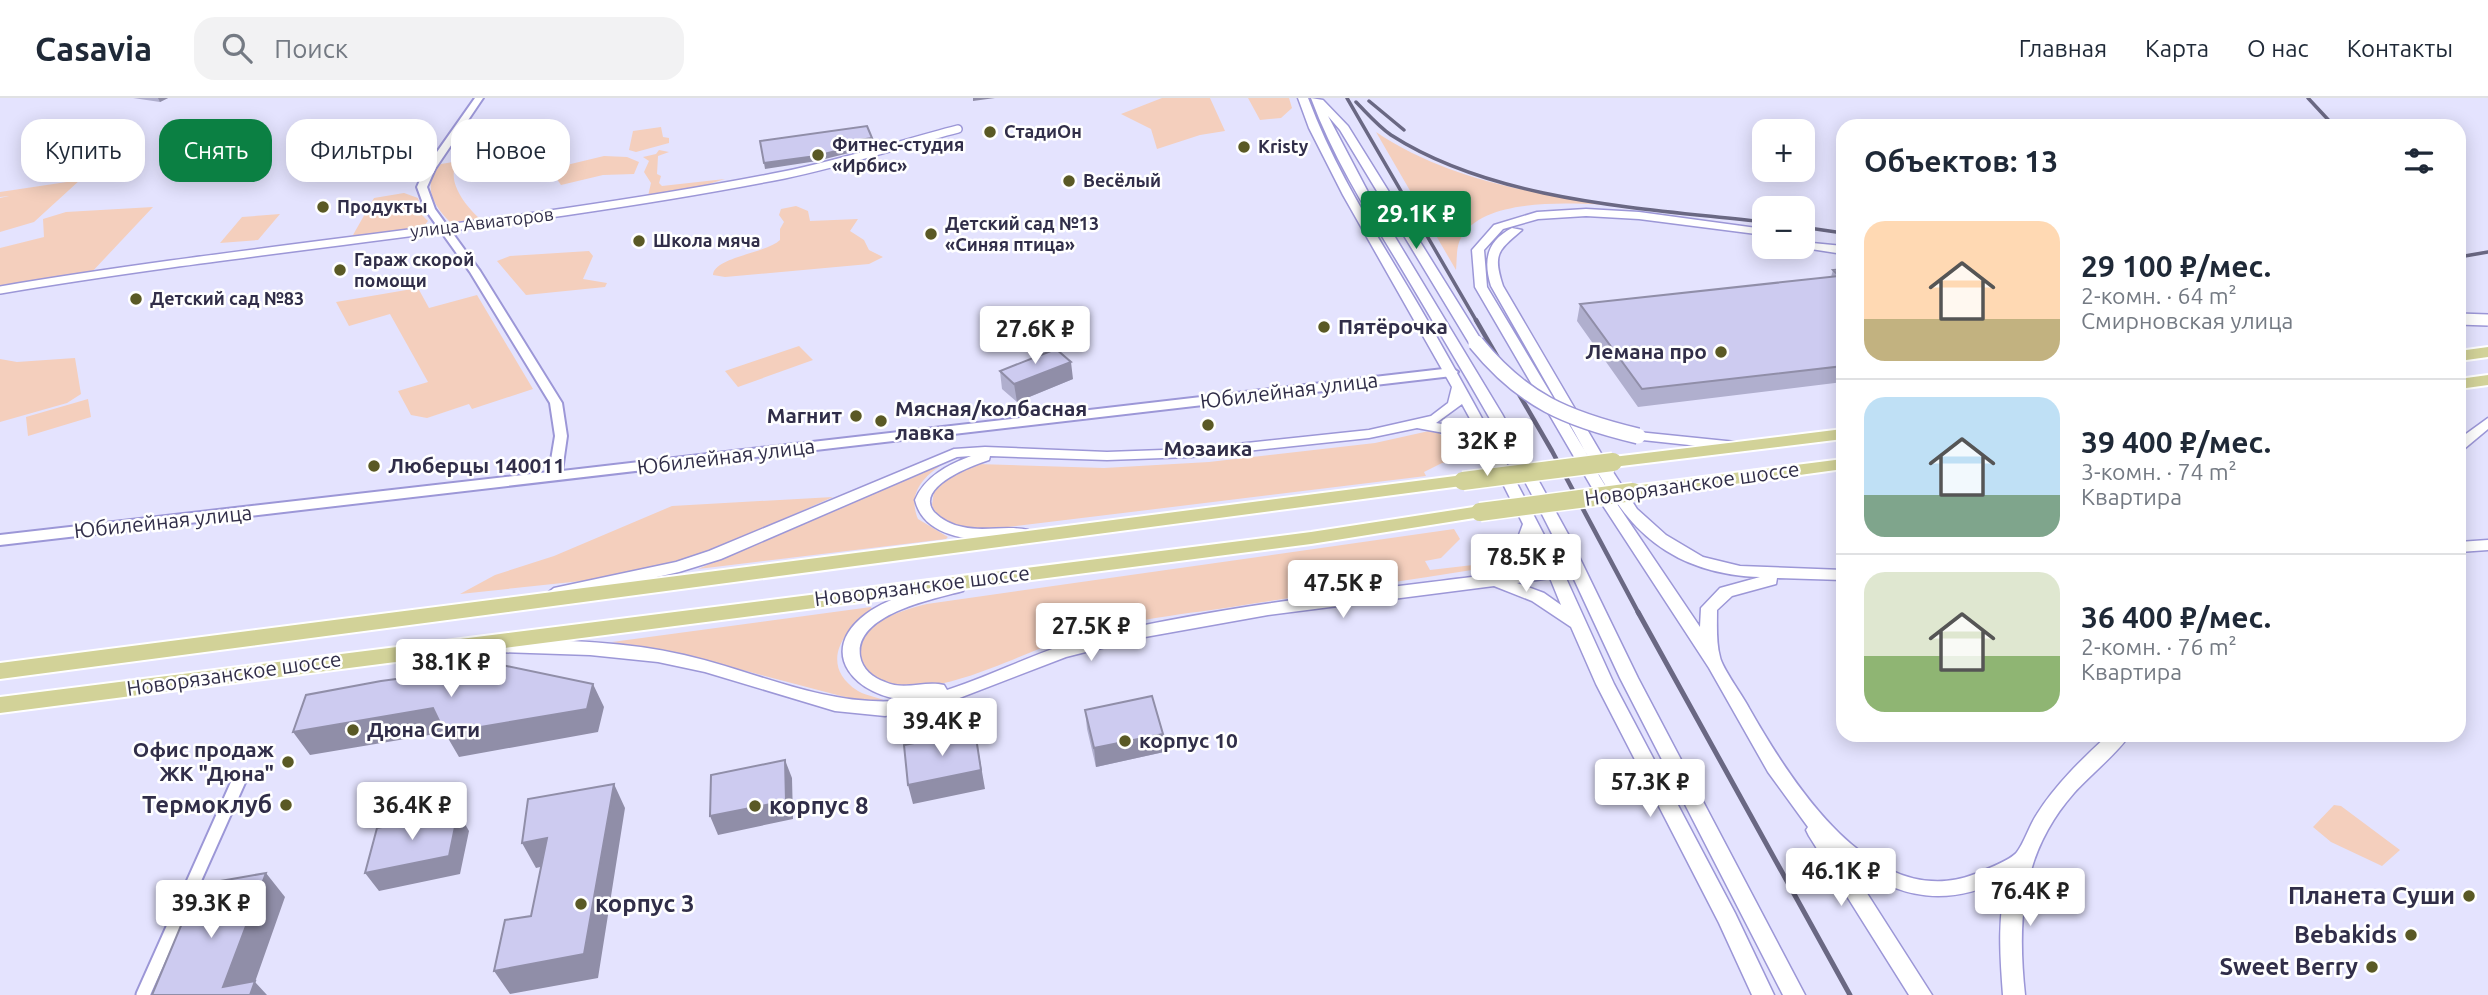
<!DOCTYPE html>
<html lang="ru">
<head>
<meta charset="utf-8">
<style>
	:root { --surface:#fff; --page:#f2f2f3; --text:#1f2937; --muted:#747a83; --line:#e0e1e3; --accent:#0b8043 }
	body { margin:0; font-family:Ubuntu,sans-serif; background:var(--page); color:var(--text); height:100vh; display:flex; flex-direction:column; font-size:26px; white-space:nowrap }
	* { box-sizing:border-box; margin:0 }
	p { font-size:23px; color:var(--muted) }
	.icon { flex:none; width:38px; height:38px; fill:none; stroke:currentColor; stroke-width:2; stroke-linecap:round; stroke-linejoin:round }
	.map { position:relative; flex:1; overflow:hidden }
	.drawer { position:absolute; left:1836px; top:21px; width:630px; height:623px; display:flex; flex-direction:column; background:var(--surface); border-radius:21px; box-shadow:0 4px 18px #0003 }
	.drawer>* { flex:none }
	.banner { position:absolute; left:21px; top:21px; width:665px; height:63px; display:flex; gap:14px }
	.buttons { position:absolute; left:1752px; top:21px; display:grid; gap:14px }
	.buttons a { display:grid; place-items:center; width:63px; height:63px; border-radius:14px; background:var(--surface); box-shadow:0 4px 18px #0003; font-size:35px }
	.price { position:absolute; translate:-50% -60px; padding:0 16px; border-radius:7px; background:#fff; color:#222; font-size:23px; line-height:46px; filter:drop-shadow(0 2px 4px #0008) }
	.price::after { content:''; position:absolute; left:50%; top:42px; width:21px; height:16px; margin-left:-10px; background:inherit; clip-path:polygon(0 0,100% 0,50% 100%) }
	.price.selected { background:var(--accent); color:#fff }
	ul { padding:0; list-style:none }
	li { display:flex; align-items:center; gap:21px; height:175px; padding:0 28px }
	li+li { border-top:2px solid var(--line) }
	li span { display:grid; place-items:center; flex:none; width:196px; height:140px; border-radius:21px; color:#555 }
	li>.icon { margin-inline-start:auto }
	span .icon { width:84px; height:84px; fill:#fffc; stroke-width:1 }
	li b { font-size:30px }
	h2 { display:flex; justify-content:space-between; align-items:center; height:84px; padding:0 28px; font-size:30px }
	.pill { padding:0 24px; border-radius:21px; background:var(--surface); box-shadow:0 4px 18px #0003; font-size:24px; line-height:63px }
	.pill.selected { background:var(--accent); color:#fff }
	header { display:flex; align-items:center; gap:42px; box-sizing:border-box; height:98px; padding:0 35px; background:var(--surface); border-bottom:2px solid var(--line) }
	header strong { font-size:33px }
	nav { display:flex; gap:38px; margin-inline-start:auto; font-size:24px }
	.search { width:490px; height:63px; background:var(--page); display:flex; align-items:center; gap:18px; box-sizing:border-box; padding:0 24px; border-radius:21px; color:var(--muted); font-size:26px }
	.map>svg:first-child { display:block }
</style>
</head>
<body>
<header>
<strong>Casavia</strong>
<div class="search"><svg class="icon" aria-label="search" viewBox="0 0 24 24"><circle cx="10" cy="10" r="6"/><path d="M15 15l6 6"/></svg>Поиск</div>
<nav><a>Главная</a><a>Карта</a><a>О нас</a><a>Контакты</a></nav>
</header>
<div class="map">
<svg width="2488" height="897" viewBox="0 0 2488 897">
	<rect width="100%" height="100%" fill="#e4e3fe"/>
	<!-- green -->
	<path fill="#f4cfbd" d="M1162 0H1210L1225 33 1200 37 1157 51 1151 31 1121 16Z
		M1248 0H1289L1292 10 1281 20 1260 22Z
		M78 21 101 24 91 37 59 41 57 26Z
		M661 29 663 39 669 40V45L636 54 629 52 633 33Z
		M1376 34C1451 84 1537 96 1625 108 1583 106 1485 96 1461 140 1456 148 1457 163 1456 172Z
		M659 52 669 54 658 58 657 76 661 78 659 85 662 88 725 81 693 91 648 98 651 85 644 74 649 63 643 59 656 56Z
		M604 58 627 59 639 64 634 76 603 77 561 87 550 71Z
		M453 64 456 66C447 85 466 108 479 120L477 123 450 124C433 107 421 86 441 66Z
		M80 82 34 124 0 134V100L9 98 0 99V94Z
		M404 95 418 100 422 117 428 123 423 129 362 138 353 137 374 100Z
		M796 108 808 113 810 123 858 121 850 133 864 142 869 152 883 159 869 166 725 179 713 177C714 159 765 156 780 142V131L784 124 779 117 781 111Z
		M153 109 90 176 0 192V150L44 139 43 121 66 114Z
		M280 116 258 142 220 145 242 119Z
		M589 153 593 158 583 181 607 185 605 189 526 197 497 163 510 158Z
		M418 190 429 210 477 197 533 291 472 311 469 306 427 320 411 317 398 293 428 284 390 216 349 228 336 204Z
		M799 248 813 262 738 289 725 273Z
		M75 260 81 296 67 305 0 324V261L17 264Z
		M88 301 91 319 28 338 26 319Z
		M1429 333 1438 334C1446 345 1464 341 1476 362L1442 365 1424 374 1426 378 992 431C970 431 940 430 932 407L934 393 946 379 977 366 1104 370 1209 364 1375 345Z
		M937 367 940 368C921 381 908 397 918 421L948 439 946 441 698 471Z
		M833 399 712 453 674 465 591 482 460 496 495 477 554 458 672 408Z
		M1454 431 1460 441 1441 460 1425 463 1430 472 1473 467 1478 471C1396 484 1314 496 1232 509 1177 517 1119 523 1066 541 1018 556 933 605 884 584 873 580 866 575 861 564 845 528 903 512 927 506Z
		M871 509 872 512C843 532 818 567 858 593 868 599 881 599 889 605L860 603 685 557 612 544Z
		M2334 707 2341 708 2400 752 2382 768 2331 744 2313 729Z"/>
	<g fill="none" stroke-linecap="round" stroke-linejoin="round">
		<defs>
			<path id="minor-far2" d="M0 192C260 148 525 128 784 77 843 65 900 46 958 31"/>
			<path id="minor-far1" d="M2459 449 2488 447"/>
			<path id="minor" d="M143 897 240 680"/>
			<path id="tertiary" d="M475 0H483L435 71 427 89 435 111 480 173 562 305 567 338 562 373 1452 270 1458 274 1452 278 0 447V437L549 374 555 338 550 305 470 174 425 111 417 89 425 71Z"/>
			<path id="secondary" d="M1298 0H1308C1337 78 1385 149 1426 220 1473 302 1517 384 1560 468L1567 467C1521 369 1464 276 1409 183 1374 124 1335 65 1311 0L1323 2 1348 28 1483 245 1476 249 1469 245 1340 32 1328 18 1369 96 1502 316 1568 436 1638 580 1805 897H1783L1620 580 1572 477 1565 478 1614 586 1735 815 1774 897H1752L1719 825 1596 586 1571 529 1532 503 1494 488 1268 517 1145 539 1066 559 936 609 885 618 835 613 705 574 658 564 590 557 498 554 492 552 489 548 492 544 498 542C560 542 624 543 684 557 759 574 829 611 908 602 858 600 814 555 866 516 892 497 926 491 957 483L963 485 965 489 963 493C934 501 854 516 860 558 862 571 873 580 885 584 905 593 925 582 944 587L947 592C994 577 1038 553 1087 540 1218 508 1353 494 1488 477L1513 453 1523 426 1488 356 1455 337 1417 330 1369 340 1191 359 1107 362 990 358 989 362C973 367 914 389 934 414 942 422 952 427 963 429 984 434 1007 427 1028 432L1030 436C1023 443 1013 441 1004 442 972 443 924 440 915 402 925 378 948 367 971 358L957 359 721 461 679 474 554 502 546 496 554 490 676 464 709 453 954 351 985 349 1107 354 1191 351 1369 332 1431 318 1448 305 1452 289 1343 97 1309 30ZM1462 306 1480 339 1464 330 1436 325ZM1532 444 1545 470 1509 475 1526 459ZM1550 480 1561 507 1544 495 1517 485Z
				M1586 111 1639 114 1764 131V137L1639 121 1586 118 1538 121 1503 131 1484 152 1487 189 1613 400 1700 529 1701 510 1720 490 1760 479C1723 478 1685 468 1655 445 1616 416 1592 364 1568 323 1542 278 1517 233 1491 188 1483 162 1487 143 1512 130L1522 132C1499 152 1492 155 1503 188L1602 357 1637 411 1666 437 1703 459 1740 468 1843 472V482L1777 480 1776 486 1732 498 1717 512C1717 527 1716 545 1720 559 1722 570 1743 598 1749 610 1790 682 1873 816 1975 776 1986 771 2010 763 2017 754 2025 743 2029 728 2037 716 2056 686 2082 661 2108 637H2129C2121 652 2087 680 2074 695 2021 755 2017 822 2025 897H2003C2000 858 1997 817 2008 779 1948 810 1902 802 1847 764L1932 897H1909L1809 738 1806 732 1808 729 1768 674 1709 570 1598 400 1475 189 1472 152 1494 127 1537 114Z
				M1802 144 1843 148V156L1798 149H1802Z
				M2488 320V331L2464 351 2459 352V341Z
				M1638 334 1736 344 1743 348 1736 352 1633 341 1631 338Z"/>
			<path id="trunk" d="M2488 249V259L2459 263V253Z
				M2488 277V287L2459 291V281Z
				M1843 331V341L1613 369 1604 364 1613 359Z
				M1843 361V371L1633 400 1624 394 1633 388Z
				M1463 377 1469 379 1472 383 1469 387 0 581V565Z
				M1480 408 1487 410 1489 414 1487 418 1311 446 0 615V599L1311 434Z"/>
		</defs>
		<!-- minor-far2 casing -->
		<use href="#minor-far2" stroke="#9c97d7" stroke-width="10"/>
		<!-- minor-far1 casing -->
		<use href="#minor-far1" stroke="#9c97d7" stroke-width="13"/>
		<!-- minor casing -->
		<use href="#minor" stroke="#9c97d7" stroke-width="17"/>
		<!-- tertiary casing -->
		<use href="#tertiary" stroke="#9c97d7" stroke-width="4"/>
		<!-- secondary casing -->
		<use href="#secondary" stroke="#9c97d7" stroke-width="3"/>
		<!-- trunk casing -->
		<use href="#trunk" stroke="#fff" stroke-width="4"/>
		<!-- minor-far2 -->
		<use href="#minor-far2" stroke="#fff" stroke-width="7"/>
		<!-- minor-far1 -->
		<use href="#minor-far1" stroke="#fff" stroke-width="10"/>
		<!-- minor -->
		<use href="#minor" stroke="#fff" stroke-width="13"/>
		<!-- tertiary -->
		<use href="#tertiary" fill="#fff" fill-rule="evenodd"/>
		<!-- secondary -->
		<use href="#secondary" fill="#fff" fill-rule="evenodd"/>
		<!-- trunk -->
		<use href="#trunk" fill="#d2d298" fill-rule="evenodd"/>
		<!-- rail-far2 -->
		<path stroke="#6a6883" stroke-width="3.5" d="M1347 0 1477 224
			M2308 0 2334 28
			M1369 3 1404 32
			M1356 4C1367 15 1378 28 1391 37 1495 104 1644 110 1764 124
			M1802 129 1843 135
			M2459 159 2488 154
			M2459 220 2483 224"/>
		<!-- rail-far1 -->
		<path stroke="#6a6883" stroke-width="4.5" d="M1476 222 1552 353 1639 516
			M2473 222 2488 225"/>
		<!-- rail -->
		<path stroke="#6a6883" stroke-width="5" d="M1638 514 1850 897"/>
		<defs>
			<path id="secondary-bridge-far1" d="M2459 221 2488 222"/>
			<path id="secondary-bridge" d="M1476 245C1523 303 1567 321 1638 338"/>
			<path id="trunk-bridge" d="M1463 383 1613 364
				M1480 414 1633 394"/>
		</defs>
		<!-- secondary-bridge-far1 casing -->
		<use href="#secondary-bridge-far1" stroke="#9c97d7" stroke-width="14" stroke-linecap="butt"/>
		<!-- secondary-bridge casing -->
		<use href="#secondary-bridge" stroke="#9c97d7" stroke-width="18" stroke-linecap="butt"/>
		<!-- trunk-bridge casing -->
		<use href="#trunk-bridge" stroke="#fff" stroke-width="21" stroke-linecap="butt"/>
		<!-- secondary-bridge-far1 -->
		<use href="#secondary-bridge-far1" stroke="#fff" stroke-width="11"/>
		<!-- secondary-bridge -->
		<use href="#secondary-bridge" stroke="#fff" stroke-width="15"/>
		<!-- trunk-bridge -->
		<use href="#trunk-bridge" stroke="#d2d298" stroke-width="18"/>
	</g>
	<!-- wall -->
	<path fill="#b0afce" d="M133 0H168L160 4Z
		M1843 171V284L1638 309 1577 223 1580 206 1831 179 1833 172Z
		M1000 273 1073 281 1017 304 1002 291Z
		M1085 612 1164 654 1096 669 1087 631Z"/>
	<!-- shaded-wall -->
	<path fill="#908ea8" d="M158 0H168L160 4Z
		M973 0H995L973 3Z
		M872 40 873 46 848 49 847 44Z
		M848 50 849 55 817 63 765 71 764 65Z
		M1071 264 1073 281 1017 304 1014 286Z
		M593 586 604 609 598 634 459 659 445 635Z
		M433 610 447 634 310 657 293 634Z
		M975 633 985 691 913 706 908 687Z
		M1163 636 1164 654 1096 669 1094 650Z
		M785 662 792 680 793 721 718 737 710 718Z
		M614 686 625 710 598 880 510 896 494 873 584 856Z
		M458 714 469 733 460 776 379 793 365 775Z
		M547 740 561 764 536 770 522 745Z
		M266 775 285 799 255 884 267 897H230L223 889Z"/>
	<!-- building -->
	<path fill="#cdcbf0" stroke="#908ea8" stroke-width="2" d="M867 28 872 40 847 44 848 50 816 58 764 65 760 43Z
		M1843 171V268L1642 291 1580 206 1839 178 1833 172Z
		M1056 251 1071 264 1014 286 1000 273Z
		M502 567 593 586 587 611 445 635 433 610 293 634 306 597 381 583Z
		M1152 598 1163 636 1094 650 1085 612Z
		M975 633 981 672 908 687 904 647Z
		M785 662 786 703 710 718 711 677Z
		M614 686 584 856 494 873 505 822 531 818 547 740 522 745 528 701Z
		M458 714 449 758 365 775 377 730Z
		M266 775 223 889 255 883 250 897H152L198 787Z"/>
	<!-- markers -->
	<g fill="#5a5925" stroke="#fff" stroke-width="2.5">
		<circle cx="990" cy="34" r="7"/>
		<circle cx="1244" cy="49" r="7"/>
		<circle cx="818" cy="57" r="7"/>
		<circle cx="1069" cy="83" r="7"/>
		<circle cx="323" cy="109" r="7"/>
		<circle cx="931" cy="136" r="7"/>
		<circle cx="639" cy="143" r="7"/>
		<circle cx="340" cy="172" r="7"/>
		<circle cx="136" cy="201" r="7"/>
		<circle cx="1324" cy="229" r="7"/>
		<circle cx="1721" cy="254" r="7"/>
		<circle cx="856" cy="318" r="7"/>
		<circle cx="881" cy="323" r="7"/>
		<circle cx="1208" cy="327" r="7"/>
		<circle cx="374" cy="368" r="7"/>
		<circle cx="353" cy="632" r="7"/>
		<circle cx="1125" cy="643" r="7"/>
		<circle cx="288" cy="664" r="7"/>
		<circle cx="286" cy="707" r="7"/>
		<circle cx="755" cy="708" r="7"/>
		<circle cx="2469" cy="798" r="7"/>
		<circle cx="581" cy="806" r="7"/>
		<circle cx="2411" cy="837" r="7"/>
		<circle cx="2372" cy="869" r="7"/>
	</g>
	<g text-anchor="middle" stroke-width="5" stroke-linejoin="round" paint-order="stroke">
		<!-- far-poi labels -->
		<g font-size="18" font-weight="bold" fill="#312e49" stroke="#fff" text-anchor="start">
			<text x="1004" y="40">СтадиОн</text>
			<text x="832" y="53">Фитнес-студия<tspan x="832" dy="21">«Ирбис»</tspan></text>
			<text x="1258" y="55">Kristy</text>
			<text x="1083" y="89">Весёлый</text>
			<text x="337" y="115">Продукты</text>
			<text x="945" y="132">Детский сад №13<tspan x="945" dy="21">«Синяя птица»</tspan></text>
			<text x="653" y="149">Школа мяча</text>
			<text x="354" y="168">Гараж скорой<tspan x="354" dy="21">помощи</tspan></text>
			<text x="150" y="207">Детский сад №83</text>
		</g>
		<!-- far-street labels -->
		<g font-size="18" fill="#312e49" stroke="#fff">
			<text transform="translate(482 125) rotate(-7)" y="6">улица Авиаторов</text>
		</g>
		<!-- poi labels -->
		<g font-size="21" font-weight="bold" fill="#312e49" stroke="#fff" text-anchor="start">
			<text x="1338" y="236">Пятёрочка</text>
			<text x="1707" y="261" text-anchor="end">Лемана про</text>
			<text x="895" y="318">Мясная/колбасная<tspan x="895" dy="24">лавка</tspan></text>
			<text x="842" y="325" text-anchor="end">Магнит</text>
			<text x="1208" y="358" text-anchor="middle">Мозаика</text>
			<text x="388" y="375">Люберцы 140011</text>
			<text x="367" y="639">Дюна Сити</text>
			<text x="1139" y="650">корпус 10</text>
			<text x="274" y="659" text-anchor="end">Офис продаж<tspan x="274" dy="24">ЖК "Дюна"</tspan></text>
		</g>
		<!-- street labels -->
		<g font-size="21" fill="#312e49" stroke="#fff">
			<text transform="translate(1289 293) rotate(-7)" y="7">Юбилейная улица</text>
			<text transform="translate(726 359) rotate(-7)" y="7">Юбилейная улица</text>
			<text transform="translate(1692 386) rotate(-8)" y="7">Новорязанское шоссе</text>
			<text transform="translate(163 424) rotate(-6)" y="7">Юбилейная улица</text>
			<text transform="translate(922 488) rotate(-7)" y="7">Новорязанское шоссе</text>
			<text transform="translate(234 576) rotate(-8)" y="7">Новорязанское шоссе</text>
		</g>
		<!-- near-poi labels -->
		<g font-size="24" font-weight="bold" fill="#312e49" stroke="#fff" text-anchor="end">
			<text x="272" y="715">Термоклуб</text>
			<text x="769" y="716" text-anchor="start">корпус 8</text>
			<text x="2455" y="806">Планета Суши</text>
			<text x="595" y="814" text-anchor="start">корпус 3</text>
			<text x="2397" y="845">Bebakids</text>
			<text x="2358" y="877">Sweet Berry</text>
		</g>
	</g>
</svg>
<div class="buttons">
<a>+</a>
<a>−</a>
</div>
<b class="price selected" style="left:1416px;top:153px">29.1K ₽</b>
<b class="price" style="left:1035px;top:268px">27.6K ₽</b>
<b class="price" style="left:1487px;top:380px">32K ₽</b>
<b class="price" style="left:1526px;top:496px">78.5K ₽</b>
<b class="price" style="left:1343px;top:522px">47.5K ₽</b>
<b class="price" style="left:1091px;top:565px">27.5K ₽</b>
<b class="price" style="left:451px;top:601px">38.1K ₽</b>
<b class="price" style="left:942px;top:660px">39.4K ₽</b>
<b class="price" style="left:1650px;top:721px">57.3K ₽</b>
<b class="price" style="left:412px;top:744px">36.4K ₽</b>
<b class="price" style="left:1841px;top:810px">46.1K ₽</b>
<b class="price" style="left:2030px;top:830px">76.4K ₽</b>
<b class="price" style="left:211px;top:842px">39.3K ₽</b>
<div class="banner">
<a class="pill">Купить</a>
<a class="pill selected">Снять</a>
<a class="pill">Фильтры</a>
<a class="pill">Новое</a>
</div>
<section class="drawer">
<h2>Объектов: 13<svg class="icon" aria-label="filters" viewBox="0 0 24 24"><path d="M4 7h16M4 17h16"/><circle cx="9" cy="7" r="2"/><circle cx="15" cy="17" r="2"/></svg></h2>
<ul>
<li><span style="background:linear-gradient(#ffd9b3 70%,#c2b280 0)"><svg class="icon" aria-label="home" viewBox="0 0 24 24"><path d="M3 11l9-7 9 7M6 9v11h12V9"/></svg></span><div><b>29 100 ₽/мес.</b><p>2-комн. · 64 m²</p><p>Смирновская улица</p></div></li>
<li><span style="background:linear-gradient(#bfe0f5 70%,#7fa58c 0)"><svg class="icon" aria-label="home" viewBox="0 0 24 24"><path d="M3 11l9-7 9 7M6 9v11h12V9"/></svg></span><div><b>39 400 ₽/мес.</b><p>3-комн. · 74 m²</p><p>Квартира</p></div></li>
<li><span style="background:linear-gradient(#dfe7d0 60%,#8fb573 0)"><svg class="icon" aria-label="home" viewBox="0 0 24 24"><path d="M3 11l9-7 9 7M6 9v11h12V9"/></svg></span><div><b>36 400 ₽/мес.</b><p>2-комн. · 76 m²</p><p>Квартира</p></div></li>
</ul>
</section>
</div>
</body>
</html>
